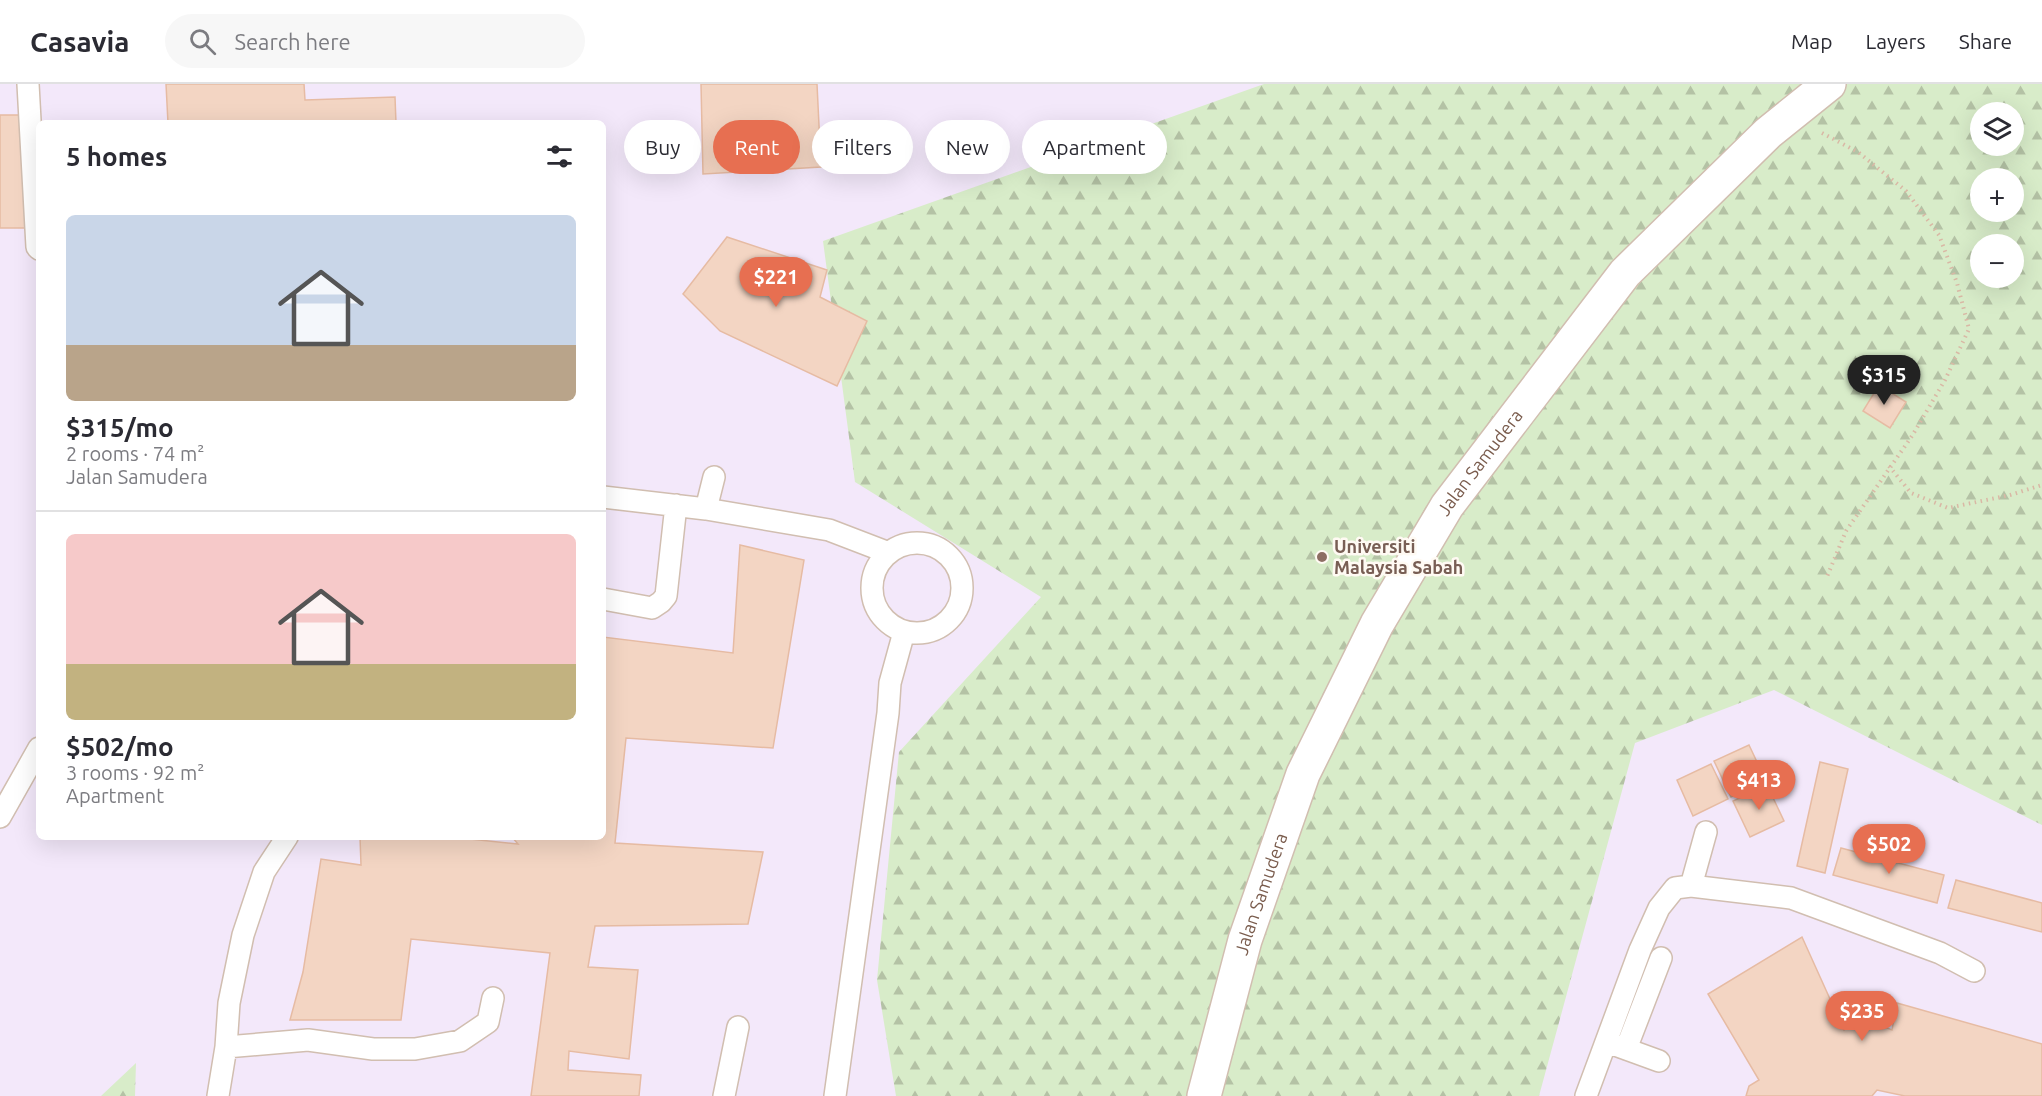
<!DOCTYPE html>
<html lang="en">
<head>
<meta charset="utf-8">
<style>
	:root { --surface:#fff; --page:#f7f7f7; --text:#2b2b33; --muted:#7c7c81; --line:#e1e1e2; --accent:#e76f51 }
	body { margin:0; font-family:Ubuntu,sans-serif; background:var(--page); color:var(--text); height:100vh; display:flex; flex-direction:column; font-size:22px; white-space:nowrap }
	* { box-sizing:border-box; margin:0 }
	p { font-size:20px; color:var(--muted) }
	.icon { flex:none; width:33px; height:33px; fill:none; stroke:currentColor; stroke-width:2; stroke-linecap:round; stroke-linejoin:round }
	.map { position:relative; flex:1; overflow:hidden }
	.side { position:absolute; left:36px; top:36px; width:570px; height:720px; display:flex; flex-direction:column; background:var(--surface); border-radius:9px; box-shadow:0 6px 24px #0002 }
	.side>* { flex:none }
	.guide { position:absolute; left:624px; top:36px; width:570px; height:54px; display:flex; gap:12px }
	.fabs { position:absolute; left:1970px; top:18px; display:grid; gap:12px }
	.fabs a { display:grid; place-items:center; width:54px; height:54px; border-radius:50%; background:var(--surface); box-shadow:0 6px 24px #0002; font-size:30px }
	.price { position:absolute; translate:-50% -51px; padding:0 14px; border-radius:21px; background:var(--accent); color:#fff; font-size:20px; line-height:39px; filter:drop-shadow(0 2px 3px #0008) }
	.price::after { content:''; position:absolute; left:50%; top:36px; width:18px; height:14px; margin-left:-9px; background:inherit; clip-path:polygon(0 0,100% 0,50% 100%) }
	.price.selected { background:#222; color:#fff }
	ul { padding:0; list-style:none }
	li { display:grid; align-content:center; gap:12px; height:318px; padding:0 30px }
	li+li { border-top:2px solid var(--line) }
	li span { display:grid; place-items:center; height:186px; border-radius:9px; color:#555 }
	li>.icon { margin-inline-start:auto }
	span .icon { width:108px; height:108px; fill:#fffc; stroke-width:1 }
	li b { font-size:26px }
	h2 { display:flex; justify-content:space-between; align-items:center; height:72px; padding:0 30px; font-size:26px }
	.chip { padding:0 21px; border-radius:27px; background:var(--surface); box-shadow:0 6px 24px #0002; font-size:21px; line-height:54px }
	.chip.selected { background:var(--accent); color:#fff }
	header { display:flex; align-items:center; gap:36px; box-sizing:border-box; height:84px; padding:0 30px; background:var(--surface); border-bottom:2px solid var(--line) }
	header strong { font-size:28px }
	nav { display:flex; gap:33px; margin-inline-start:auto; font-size:21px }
	.search { width:420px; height:54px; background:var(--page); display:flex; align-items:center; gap:15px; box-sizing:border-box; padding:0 21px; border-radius:33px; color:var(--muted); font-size:22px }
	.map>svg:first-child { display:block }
</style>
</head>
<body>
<header>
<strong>Casavia</strong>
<div class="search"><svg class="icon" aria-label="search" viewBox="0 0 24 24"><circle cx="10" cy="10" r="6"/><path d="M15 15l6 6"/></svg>Search here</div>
<nav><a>Map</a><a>Layers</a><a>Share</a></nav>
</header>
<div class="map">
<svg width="2042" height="1012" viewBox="0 0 2042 1012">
	<defs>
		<pattern id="forest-firs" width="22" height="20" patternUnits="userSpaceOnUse" patternTransform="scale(1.5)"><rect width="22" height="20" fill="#d8ecc9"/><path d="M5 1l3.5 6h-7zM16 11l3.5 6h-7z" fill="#b4c2a5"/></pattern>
	</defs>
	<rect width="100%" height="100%" fill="#fdf6ec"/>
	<!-- education -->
	<path fill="#f3e8fa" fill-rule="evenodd" d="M0 0H2042V1012H0ZM1980 28H2013V62H1980ZM39 39H603V753H39ZM1980 94H2013V128H1980ZM1980 160H2013V194H1980Z"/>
	<!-- forest -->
	<path fill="url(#forest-firs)" fill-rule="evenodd" d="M1264 0H2042V741L1774 606 1635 659 1539 1012H896L877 896 899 668 1041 513 855 398 823 157ZM1980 28H2013V62H1980ZM1980 94H2013V128H1980ZM1980 160H2013V194H1980Z
		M136 979 135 1012H101Z"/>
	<!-- building -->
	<path fill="#f3d5c3" stroke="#e6bba3" stroke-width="1.5" d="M166 0H304L305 16 395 13 396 39H168Z
		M701 0H817L821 83 703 90Z
		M0 31H23L25 144H0Z
		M727 153 827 186 820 213 867 237 837 302 720 247 683 210Z
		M1879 301 1906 318 1890 344 1863 327Z
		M740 461 804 476 773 664 626 654 615 759 763 768 748 840 595 842 588 883 638 886 629 975 569 967 568 986 641 991 639 1012H531L550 869 411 855 401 936H290L303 888 321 775 361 781 360 753H451L518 760 512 753H603V553L733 569Z
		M1749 661 1766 697 1731 713 1714 677Z
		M1820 678 1848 685 1825 789 1797 782Z
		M1711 680 1728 715 1693 732 1677 696Z
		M1767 701 1784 737 1750 753 1733 717Z
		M1841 764 1944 791 1937 819 1833 791Z
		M1956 796 2042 819V848L1948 824Z
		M1802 853 1844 946 1859 933 1892 946 1897 919 2042 960V1012H1905L1877 1006 1872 1012H1746L1749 1002 1759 996 1708 910Z"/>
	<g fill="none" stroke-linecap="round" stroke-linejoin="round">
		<defs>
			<path id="service" d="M28 0 37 163 39 165
				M603 413 706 425 829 446 889 469
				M706 425 714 393
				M872 504a45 45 0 1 1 90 0a45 45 0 1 1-90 0Z
				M603 515 652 524 661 518 666 512 676 421
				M0 733 39 664
				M1691 802 1706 748
				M1615 961 1659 977
				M226 963 308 956 373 965H415L460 957 488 938 493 914
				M1626 965 1661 874
				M218 1012 226 963 229 919 243 851 264 788 287 753
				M724 1012 738 943
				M835 1012 888 629 890 599 904 548
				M1586 1012 1640 866 1659 824 1675 804 1691 802 1791 814 1940 869 1974 887"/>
			<g id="minor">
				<path id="s1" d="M1204 1012 1245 856 1303 690 1377 540 1447 422 1625 189 1768 49 1829 0"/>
			</g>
		</defs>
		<!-- service casing -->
		<use href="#service" stroke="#d1beb0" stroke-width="24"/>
		<!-- minor casing -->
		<use href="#minor" stroke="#d1beb0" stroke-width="36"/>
		<!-- path -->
		<path stroke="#d9b8a5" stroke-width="4" stroke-dasharray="1.5 4.5" stroke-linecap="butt" d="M1822 49 1858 68 1906 107 1939 151 1957 199 1969 245 1945 296 1912 352 1846 447 1826 495
			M1889 382 1911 409 1948 424 2010 411 2042 401"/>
		<!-- service -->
		<use href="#service" stroke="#fff" stroke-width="21"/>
		<!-- minor -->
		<use href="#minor" stroke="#fff" stroke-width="33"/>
	</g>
	<!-- markers -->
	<circle fill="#8d6e63" stroke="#fffaf3" stroke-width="2" cx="1322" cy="473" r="6"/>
	<g text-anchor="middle" stroke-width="5" stroke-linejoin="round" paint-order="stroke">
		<!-- street labels -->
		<g font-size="18" fill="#7a5c4d" stroke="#fffaf3">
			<text dy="6" stroke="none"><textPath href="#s1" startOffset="696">Jalan Samudera</textPath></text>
			<text dy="6" stroke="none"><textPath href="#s1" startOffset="210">Jalan Samudera</textPath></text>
		</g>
		<!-- education labels -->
		<g font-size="18" font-weight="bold" fill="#785e54" stroke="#fffaf3" text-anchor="start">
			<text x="1334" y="469">Universiti<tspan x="1334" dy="21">Malaysia Sabah</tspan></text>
		</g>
	</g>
</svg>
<div class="fabs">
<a><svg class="icon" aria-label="layers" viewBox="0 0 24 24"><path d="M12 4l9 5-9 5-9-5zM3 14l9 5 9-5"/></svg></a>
<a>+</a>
<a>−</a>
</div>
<b class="price" style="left:776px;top:224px">$221</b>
<b class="price selected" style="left:1884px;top:322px">$315</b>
<b class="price" style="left:1759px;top:727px">$413</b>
<b class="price" style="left:1889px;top:791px">$502</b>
<b class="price" style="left:1862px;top:958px">$235</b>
<div class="guide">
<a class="chip">Buy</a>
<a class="chip selected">Rent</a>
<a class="chip">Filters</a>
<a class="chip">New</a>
<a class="chip">Apartment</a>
</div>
<section class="side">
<h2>5 homes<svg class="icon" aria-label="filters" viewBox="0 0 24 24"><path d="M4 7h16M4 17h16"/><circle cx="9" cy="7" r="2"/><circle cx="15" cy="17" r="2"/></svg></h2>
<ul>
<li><span style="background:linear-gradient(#c9d6e8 70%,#b9a48a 0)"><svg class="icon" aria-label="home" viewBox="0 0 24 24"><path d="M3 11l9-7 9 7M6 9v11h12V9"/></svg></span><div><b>$315/mo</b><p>2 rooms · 74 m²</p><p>Jalan Samudera</p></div></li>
<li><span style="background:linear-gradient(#f6c9c9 70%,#c2b280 0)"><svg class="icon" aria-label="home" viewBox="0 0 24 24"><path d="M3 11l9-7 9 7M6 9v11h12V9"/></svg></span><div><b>$502/mo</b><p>3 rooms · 92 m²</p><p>Apartment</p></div></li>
</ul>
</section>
</div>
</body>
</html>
